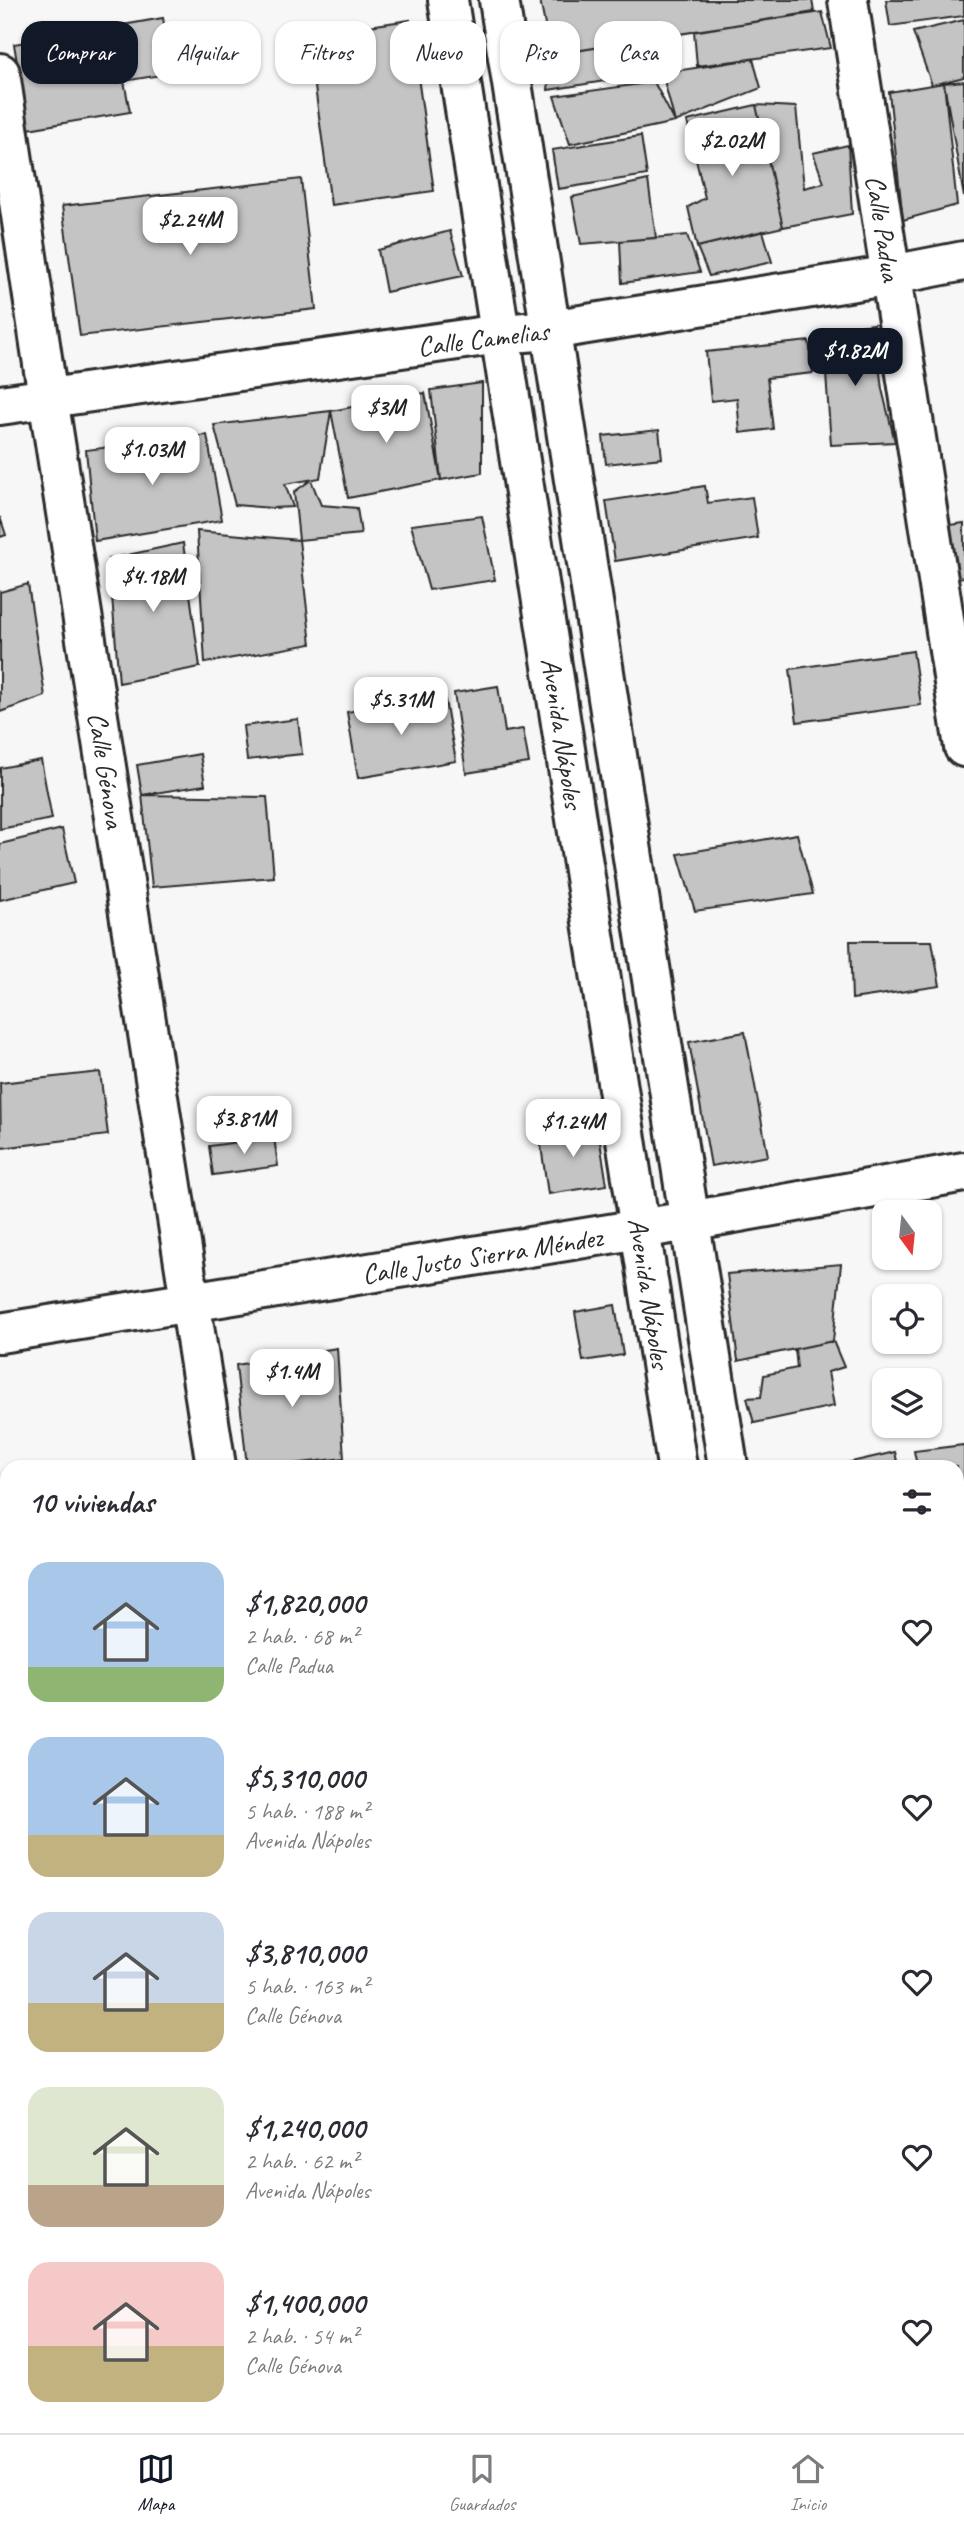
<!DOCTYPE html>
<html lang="es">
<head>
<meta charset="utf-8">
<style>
	:root { --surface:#fff; --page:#f7f7f7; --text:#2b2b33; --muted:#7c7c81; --line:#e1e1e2; --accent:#111827 }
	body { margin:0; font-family:Caveat,sans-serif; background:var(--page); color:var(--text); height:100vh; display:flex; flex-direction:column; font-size:26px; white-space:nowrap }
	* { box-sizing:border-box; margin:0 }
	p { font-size:23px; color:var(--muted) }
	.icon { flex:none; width:38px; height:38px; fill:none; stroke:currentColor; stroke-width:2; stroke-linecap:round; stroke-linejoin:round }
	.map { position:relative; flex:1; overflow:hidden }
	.sheet { position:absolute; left:0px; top:1460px; width:964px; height:975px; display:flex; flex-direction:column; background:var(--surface); border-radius:21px 21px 0 0; box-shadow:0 2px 5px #0004 }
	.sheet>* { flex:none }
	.banner { position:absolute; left:21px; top:21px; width:922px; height:63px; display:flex; gap:14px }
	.needle { width:46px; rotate:165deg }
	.controls { position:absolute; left:872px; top:1200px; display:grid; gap:14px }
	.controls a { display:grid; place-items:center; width:70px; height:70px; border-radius:14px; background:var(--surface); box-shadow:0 2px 5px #0004; font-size:35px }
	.price { position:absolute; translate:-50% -60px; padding:0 16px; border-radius:14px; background:#fff; color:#222; font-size:23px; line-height:46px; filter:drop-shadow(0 2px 4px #0008) }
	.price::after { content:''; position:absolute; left:50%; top:42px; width:21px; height:16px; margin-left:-10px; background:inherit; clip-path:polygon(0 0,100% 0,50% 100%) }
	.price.on { background:var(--accent); color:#fff }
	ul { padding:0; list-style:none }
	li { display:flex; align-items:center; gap:21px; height:175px; padding:0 28px }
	li span { display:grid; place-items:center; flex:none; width:196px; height:140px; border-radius:21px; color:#555 }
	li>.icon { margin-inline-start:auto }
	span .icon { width:84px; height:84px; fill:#fffc; stroke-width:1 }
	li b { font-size:30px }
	h2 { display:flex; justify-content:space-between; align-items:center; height:84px; padding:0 28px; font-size:30px }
	.chip { padding:0 24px; border-radius:21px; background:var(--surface); box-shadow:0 2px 5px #0004; font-size:24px; line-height:63px }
	.chip.on { background:var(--accent); color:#fff }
	.tabs { display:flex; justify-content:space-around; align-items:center; height:98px; border-top:2px solid var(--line); background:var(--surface); font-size:19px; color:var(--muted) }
	.tabs a { display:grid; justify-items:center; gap:4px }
	.tabs .on { color:var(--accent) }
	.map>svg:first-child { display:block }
</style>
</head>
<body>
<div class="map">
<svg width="964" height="2433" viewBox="0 0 964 2433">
	<rect width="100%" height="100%" fill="#f7f7f7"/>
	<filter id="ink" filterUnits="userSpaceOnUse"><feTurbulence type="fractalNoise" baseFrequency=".0143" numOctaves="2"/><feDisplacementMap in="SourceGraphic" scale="14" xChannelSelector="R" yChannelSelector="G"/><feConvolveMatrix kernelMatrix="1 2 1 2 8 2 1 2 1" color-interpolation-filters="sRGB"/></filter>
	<g filter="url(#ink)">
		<!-- green -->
		<path fill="#d9d9d9" stroke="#828282" stroke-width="2" d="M964 2122V2433H907L906 2427H957V2124Z"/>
		<!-- building -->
		<path fill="#c4c4c4" stroke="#2b2b2b" stroke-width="2" d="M540 0H812L814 12 551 55Z
			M886 0H964V16L890 26Z
			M822 12 831 48 697 66 694 31Z
			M163 18 173 73 124 81 130 112 28 129 14 44Z
			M410 20 434 191 331 205 308 35Z
			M964 20V77L932 85 913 32Z
			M631 42 643 75 548 90 551 55Z
			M753 59 761 88 675 122 662 73Z
			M964 81V197L944 83Z
			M654 82 675 122 570 144 554 96Z
			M944 83 957 205 903 220 889 92Z
			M756 105 783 227 697 247 688 207 705 198 687 121Z
			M756 105 796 107 804 188 824 183 813 153 848 145 852 214 783 227Z
			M641 136 647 175 558 189 552 150Z
			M301 179 316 309 80 336 62 206Z
			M648 180 656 238 581 244 572 197Z
			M450 231 463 276 386 292 378 250Z
			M763 231 772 262 709 276 697 247Z
			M687 235 700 272 622 283 620 241Z
			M874 324 882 389 895 442 831 445 823 331Z
			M809 341 813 373 767 378 773 429 740 433 737 398 711 401 706 352Z
			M482 383V473L441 480 431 390Z
			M425 393 441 480 348 498 331 411Z
			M331 411 320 478 285 484 293 507 272 508 235 505 214 425Z
			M659 430 662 458 606 464 603 436Z
			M207 435 222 520 95 541 86 450Z
			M311 480 321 505 357 508 361 534 299 540 294 492Z
			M705 486 708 503 752 497 758 538 615 561 606 501Z
			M482 516 495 580 429 590 411 525Z
			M0 517 6 535 0 537Z
			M964 523V577L952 579 944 526Z
			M197 531 299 540 311 644 205 663Z
			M183 543 200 667 119 683 109 559Z
			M28 584 45 696 0 712V592Z
			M913 651 921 705 797 722 790 669Z
			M498 686 505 732 523 729 529 763 466 773 454 693Z
			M444 695 456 761 358 778 347 712Z
			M298 719 302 754 247 760 243 726Z
			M200 754 205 785 142 795 137 765Z
			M41 760 52 819 0 829V768Z
			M142 795 267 797 274 877 152 887Z
			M62 829 74 883 0 900V844Z
			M797 834 813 894 695 911 678 854Z
			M850 941H932L940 986 852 999Z
			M745 1032 768 1156 711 1166 689 1042Z
			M100 1072 108 1135 1 1148 0 1083Z
			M597 1123 607 1185 548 1194 539 1132Z
			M274 1137 278 1166 213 1175 209 1146Z
			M841 1264 833 1341 738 1361 727 1274Z
			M615 1305 623 1355 583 1361 575 1312Z
			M833 1341 844 1367 828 1372 834 1406 754 1423 747 1398 761 1397 764 1375 797 1368 795 1349Z
			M337 1348 344 1458 275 1466H247L236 1365Z
			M964 1445V1505H957V1466H917L914 1451Z
			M895 1452 898 1466H834Z
			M3 1602 6 1656 0 1658V1603Z
			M7 1689V1715L0 1690Z
			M964 1846V1971L957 1901V1847Z
			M7 1920V1968L0 1970V1922Z
			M7 2017V2112L0 2113V2018Z
			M7 2220V2349L0 2350V2221Z
			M0 2426 29 2427 30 2433H0Z
			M150 2427H298L300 2433H151Z"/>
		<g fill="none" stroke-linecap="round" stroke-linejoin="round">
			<defs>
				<path id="minor" d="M848 0 964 747
					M0 73 48 398 216 1466
					M0 405 500 334 550 330 892 275 964 261
					M0 1333 689 1221 964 1172
					M361 2427 362 2433"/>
				<path id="secondary" d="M448 0 677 1466
					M499 0 728 1466
					M957 2023 964 2022
					M957 2070 964 2069
					M0 2170 7 2169
					M0 2217 7 2216
					M828 2427 829 2433
					M878 2427V2433"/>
			</defs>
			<!-- minor casing -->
			<use href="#minor" stroke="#2b2b2b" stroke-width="44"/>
			<!-- secondary casing -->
			<use href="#secondary" stroke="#2b2b2b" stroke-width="44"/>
			<!-- minor -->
			<use href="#minor" stroke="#fff" stroke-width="38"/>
			<!-- secondary -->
			<use href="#secondary" stroke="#fff" stroke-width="38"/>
		</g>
	</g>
	<g text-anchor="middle" stroke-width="5" stroke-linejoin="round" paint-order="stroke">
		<!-- street labels -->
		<g font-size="28" fill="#2b2b2b" stroke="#fff">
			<text transform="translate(884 228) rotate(81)" y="10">Calle Padua</text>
			<text transform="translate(483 338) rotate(-7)" y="10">Calle Camelias</text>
			<text transform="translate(563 733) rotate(81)" y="10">Avenida Nápoles</text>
			<text transform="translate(107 770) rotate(81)" y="10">Calle Génova</text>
			<text transform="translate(482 1255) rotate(-9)" y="10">Calle Justo Sierra Méndez</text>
			<text transform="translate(650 1293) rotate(81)" y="10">Avenida Nápoles</text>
		</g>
	</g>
</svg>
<div class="controls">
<a><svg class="needle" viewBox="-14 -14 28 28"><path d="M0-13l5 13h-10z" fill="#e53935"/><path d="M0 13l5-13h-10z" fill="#7c7c81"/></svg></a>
<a><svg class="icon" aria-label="locate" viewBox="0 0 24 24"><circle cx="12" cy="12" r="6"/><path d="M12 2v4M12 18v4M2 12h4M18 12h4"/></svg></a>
<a><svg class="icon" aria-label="layers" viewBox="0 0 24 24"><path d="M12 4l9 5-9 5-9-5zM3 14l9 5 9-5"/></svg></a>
</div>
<b class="price" style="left:732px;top:178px">$2.02M</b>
<b class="price" style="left:190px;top:257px">$2.24M</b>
<b class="price on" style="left:855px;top:388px">$1.82M</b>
<b class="price" style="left:386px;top:445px">$3M</b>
<b class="price" style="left:152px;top:487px">$1.03M</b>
<b class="price" style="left:153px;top:614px">$4.18M</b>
<b class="price" style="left:401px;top:737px">$5.31M</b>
<b class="price" style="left:244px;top:1156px">$3.81M</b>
<b class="price" style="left:573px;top:1159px">$1.24M</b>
<b class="price" style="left:292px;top:1409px">$1.4M</b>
<div class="banner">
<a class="chip on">Comprar</a>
<a class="chip">Alquilar</a>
<a class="chip">Filtros</a>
<a class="chip">Nuevo</a>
<a class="chip">Piso</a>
<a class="chip">Casa</a>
</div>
<section class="sheet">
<h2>10 viviendas<svg class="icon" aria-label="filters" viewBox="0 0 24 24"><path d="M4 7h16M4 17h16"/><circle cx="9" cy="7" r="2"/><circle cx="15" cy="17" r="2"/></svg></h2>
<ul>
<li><span style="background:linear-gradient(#a9c7e8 75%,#8fb573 0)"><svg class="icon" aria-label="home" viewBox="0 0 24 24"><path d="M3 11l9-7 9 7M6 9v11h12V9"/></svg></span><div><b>$1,820,000</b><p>2 hab. · 68 m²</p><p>Calle Padua</p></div><svg class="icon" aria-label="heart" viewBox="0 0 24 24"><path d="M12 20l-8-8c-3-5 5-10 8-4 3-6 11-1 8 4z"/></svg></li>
<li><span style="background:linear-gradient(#a9c7e8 70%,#c2b280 0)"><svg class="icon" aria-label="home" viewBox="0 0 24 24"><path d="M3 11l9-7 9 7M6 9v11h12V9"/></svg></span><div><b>$5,310,000</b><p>5 hab. · 188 m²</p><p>Avenida Nápoles</p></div><svg class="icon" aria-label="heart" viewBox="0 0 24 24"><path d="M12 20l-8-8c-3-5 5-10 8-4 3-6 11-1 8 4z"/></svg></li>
<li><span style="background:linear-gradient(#c9d6e8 65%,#c2b280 0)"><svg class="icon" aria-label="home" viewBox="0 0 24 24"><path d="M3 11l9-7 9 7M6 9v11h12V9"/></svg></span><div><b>$3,810,000</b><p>5 hab. · 163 m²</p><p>Calle Génova</p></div><svg class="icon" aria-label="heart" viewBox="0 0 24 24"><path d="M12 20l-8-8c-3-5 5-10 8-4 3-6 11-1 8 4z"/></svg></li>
<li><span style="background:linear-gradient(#dfe7d0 70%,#b9a48a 0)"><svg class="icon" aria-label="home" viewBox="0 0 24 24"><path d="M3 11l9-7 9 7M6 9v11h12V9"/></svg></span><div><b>$1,240,000</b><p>2 hab. · 62 m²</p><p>Avenida Nápoles</p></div><svg class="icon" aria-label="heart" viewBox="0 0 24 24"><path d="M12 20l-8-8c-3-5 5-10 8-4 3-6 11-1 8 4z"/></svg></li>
<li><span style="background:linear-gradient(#f6c9c9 60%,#c2b280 0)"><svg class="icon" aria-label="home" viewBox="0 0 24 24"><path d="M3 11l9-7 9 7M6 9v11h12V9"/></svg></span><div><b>$1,400,000</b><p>2 hab. · 54 m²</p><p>Calle Génova</p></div><svg class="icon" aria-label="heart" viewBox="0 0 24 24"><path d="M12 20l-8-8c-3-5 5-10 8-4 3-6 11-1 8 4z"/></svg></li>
</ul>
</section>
</div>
<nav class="tabs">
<a class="on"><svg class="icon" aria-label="map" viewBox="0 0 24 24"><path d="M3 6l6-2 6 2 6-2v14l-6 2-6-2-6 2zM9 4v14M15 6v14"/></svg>Mapa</a>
<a><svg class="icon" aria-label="saved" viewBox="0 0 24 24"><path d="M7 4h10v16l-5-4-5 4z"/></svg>Guardados</a>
<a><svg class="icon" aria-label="home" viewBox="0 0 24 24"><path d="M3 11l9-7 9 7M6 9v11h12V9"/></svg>Inicio</a>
</nav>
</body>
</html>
